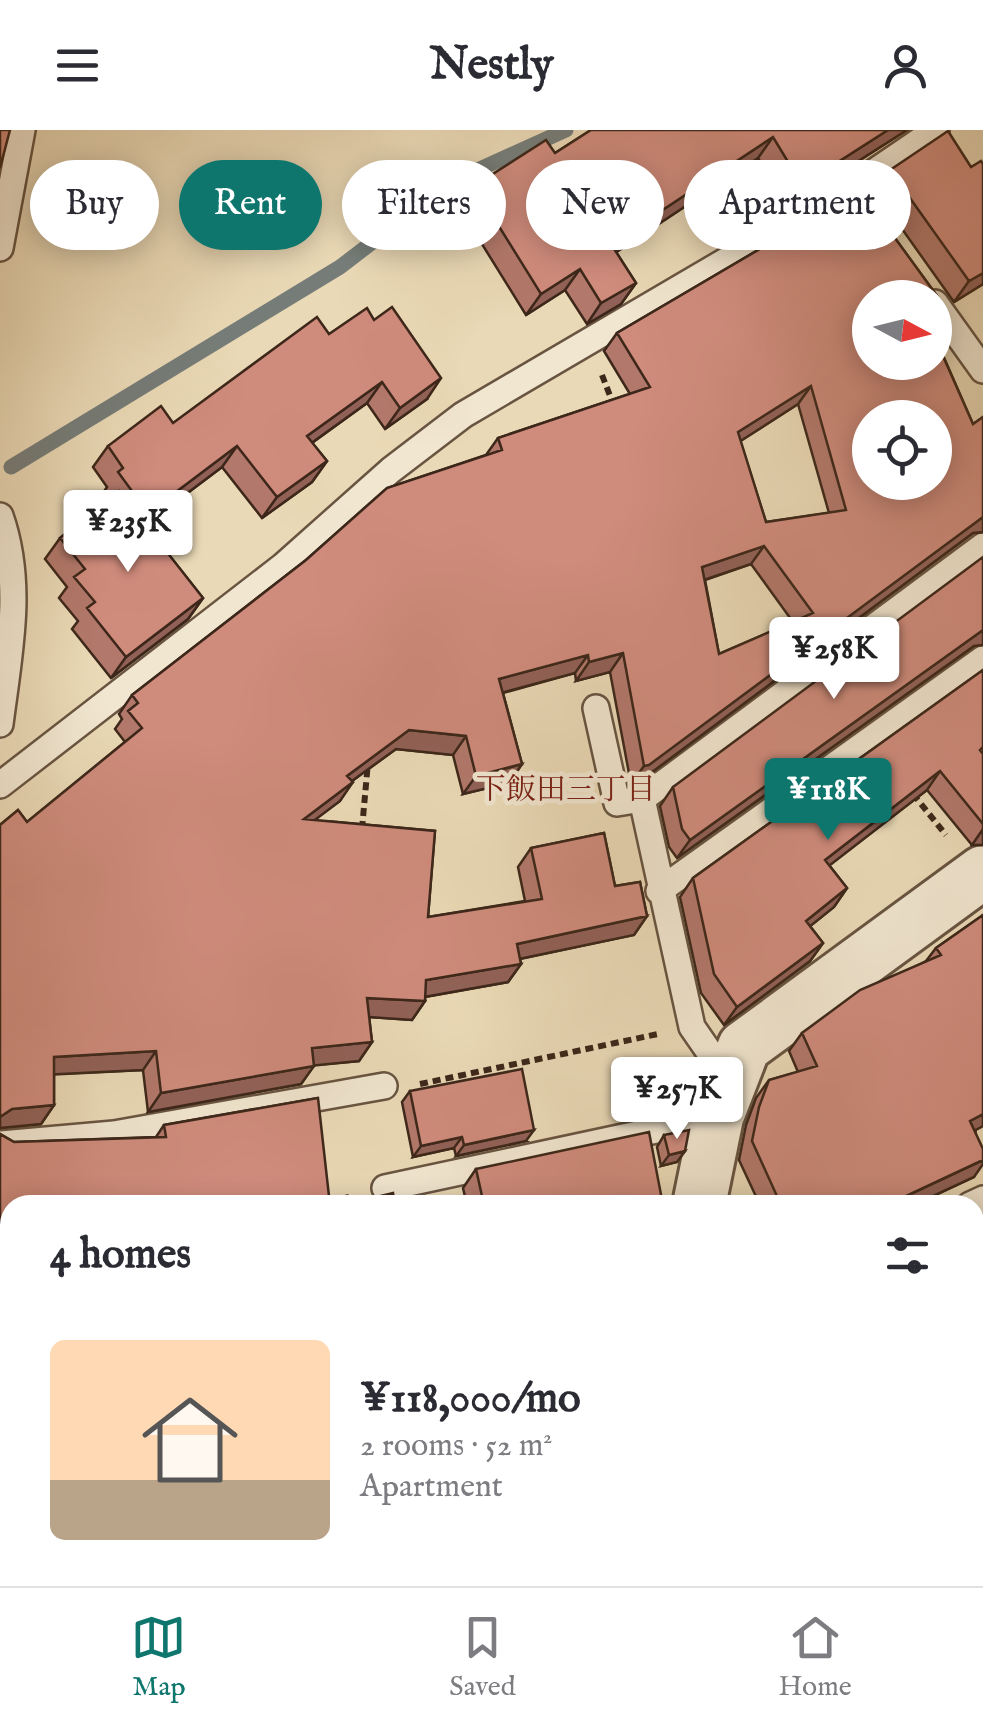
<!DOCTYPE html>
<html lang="en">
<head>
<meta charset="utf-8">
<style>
	:root { --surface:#fff; --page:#f2f2f3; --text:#2b2b33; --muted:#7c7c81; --line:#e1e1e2; --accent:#0f766e }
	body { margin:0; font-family:"IM FELL English","Noto Serif JP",serif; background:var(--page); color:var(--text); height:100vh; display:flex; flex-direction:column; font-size:38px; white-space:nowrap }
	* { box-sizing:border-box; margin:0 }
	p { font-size:32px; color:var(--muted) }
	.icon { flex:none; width:55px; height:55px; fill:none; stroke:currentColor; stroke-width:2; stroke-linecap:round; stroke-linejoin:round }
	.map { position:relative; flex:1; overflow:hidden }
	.details { position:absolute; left:0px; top:1065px; width:985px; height:392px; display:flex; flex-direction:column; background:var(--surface); border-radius:30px 30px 0 0; box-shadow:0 5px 25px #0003 }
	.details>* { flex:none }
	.banner { position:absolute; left:30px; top:30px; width:925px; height:90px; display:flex; gap:20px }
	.needle { width:65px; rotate:97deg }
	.buttons { position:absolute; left:852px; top:150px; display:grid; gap:20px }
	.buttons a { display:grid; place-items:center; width:100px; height:100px; border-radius:50%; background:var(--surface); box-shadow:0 5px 25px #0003; font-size:50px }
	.price { position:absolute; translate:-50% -85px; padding:0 22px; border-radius:10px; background:#fff; color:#222; font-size:32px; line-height:65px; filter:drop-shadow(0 2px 5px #0008) }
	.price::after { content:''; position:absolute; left:50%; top:60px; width:30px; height:22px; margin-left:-15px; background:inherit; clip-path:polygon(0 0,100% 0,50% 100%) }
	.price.current { background:var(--accent); color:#fff }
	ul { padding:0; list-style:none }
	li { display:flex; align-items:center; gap:30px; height:250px; padding:0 50px }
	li+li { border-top:2px solid var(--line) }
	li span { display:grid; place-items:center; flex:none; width:280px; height:200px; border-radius:15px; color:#555 }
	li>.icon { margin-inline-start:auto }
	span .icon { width:120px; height:120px; fill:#fffc; stroke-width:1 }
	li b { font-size:42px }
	h2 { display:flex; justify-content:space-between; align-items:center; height:120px; padding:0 50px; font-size:42px }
	.chip { padding:0 35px; border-radius:45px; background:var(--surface); box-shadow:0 5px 25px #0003; font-size:35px; line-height:90px }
	.chip.current { background:var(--accent); color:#fff }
	header { display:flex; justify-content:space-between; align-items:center; height:130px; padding:0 50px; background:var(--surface); font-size:45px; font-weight:700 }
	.tab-bar { display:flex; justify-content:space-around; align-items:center; height:140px; border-top:2px solid var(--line); background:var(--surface); font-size:28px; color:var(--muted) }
	.tab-bar a { display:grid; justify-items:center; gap:5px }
	.tab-bar .current { color:var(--accent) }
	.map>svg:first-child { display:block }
</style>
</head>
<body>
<header><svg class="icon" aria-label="menu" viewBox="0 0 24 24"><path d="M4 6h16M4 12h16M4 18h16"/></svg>Nestly<svg class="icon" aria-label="person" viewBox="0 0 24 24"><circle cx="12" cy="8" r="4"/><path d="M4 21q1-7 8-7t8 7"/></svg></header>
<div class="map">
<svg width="983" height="1456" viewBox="0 0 983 1456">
	<rect width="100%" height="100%" fill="#ead9b6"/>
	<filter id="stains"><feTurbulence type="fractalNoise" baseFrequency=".002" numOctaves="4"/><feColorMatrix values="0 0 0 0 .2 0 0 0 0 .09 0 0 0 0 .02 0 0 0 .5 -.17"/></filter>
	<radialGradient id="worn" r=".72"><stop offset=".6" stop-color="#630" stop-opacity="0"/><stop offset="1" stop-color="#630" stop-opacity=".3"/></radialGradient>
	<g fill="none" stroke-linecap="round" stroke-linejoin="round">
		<!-- stream -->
		<path stroke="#767d79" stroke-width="15" d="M11 337 340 137 451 52 566 0"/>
		<defs>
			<path id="lane" d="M0 118 22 0
				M935 173 983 240
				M0 386C24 454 9 524 0 594
				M596 578 617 673 642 669
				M0 655 283 436 391 340 463 285 852 57 936 0
				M659 761 983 529
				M730 952 692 897 642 669 983 416
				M0 1014 114 1004 384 956
				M385 1058 717 987
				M970 1075 983 1069"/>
			<path id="street" d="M699 1075 717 987 744 917 983 742
				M635 1456V1448"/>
			<path id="secondary" d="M975 1256 983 1251
				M663 1456 675 1448"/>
		</defs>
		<!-- lane casing -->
		<use href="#lane" stroke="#685441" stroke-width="30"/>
		<!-- street casing -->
		<use href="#street" stroke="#685441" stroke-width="58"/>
		<!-- secondary casing -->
		<use href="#secondary" stroke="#3d271a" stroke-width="60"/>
		<!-- path -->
		<path stroke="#3d271a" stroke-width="6" stroke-dasharray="8 5" stroke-linecap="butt" d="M602 245 614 276
			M913 664 946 705
			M362 699 368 632
			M420 954 658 904
			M316 1075 349 1067"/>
		<!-- lane -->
		<use href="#lane" stroke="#f1e6d0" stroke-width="25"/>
		<!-- street -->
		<use href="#street" stroke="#f1e6d0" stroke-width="52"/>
		<!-- secondary -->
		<use href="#secondary" stroke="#f1e6d0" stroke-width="55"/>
	</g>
	<!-- wall -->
	<path fill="#b2786b" stroke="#3d271a" stroke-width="2.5" fill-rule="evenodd" d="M591 0H907L788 76 758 28 616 122 636 153 621 174 587 194 565 160 526 185 459 77 474 56 555 23Z
		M983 34V154L954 172 875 61 890 40 971 37Z
		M860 60 940 170 935 177V168H870V232H935V207L973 294 983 287V402L973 403 636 654H631L610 542 576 551 575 543 503 563 522 634 509 653 463 664 453 625 396 619 352 651 340 671 314 690 435 701 428 787 525 771 518 737 531 718 604 703 615 756 640 752 647 786 634 805 520 829 521 834 508 852 425 867V871L412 890 369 887 372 912 359 931 314 935 301 954 148 982 143 940 54 944V975L41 994 0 998V695L18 680 27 692 125 612 115 599 122 589 119 584 132 565 306 430 387 358 486 325 498 308 630 264 604 221 617 203ZM798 274 829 383 766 392 740 311ZM870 288H935V352H870ZM751 434 793 492 719 524 705 450Z
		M329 204 427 269 385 299 367 273 312 313 327 331 312 352 262 388 222 337 145 395 203 468 188 489 111 548 72 499 78 491 59 468 67 457 45 429 60 408 108 370 103 363 107 357 93 337 108 316 173 293Z
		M974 516 677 728 669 717 660 676 673 657Z
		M983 540V715H972L927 660 829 735 847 758 834 777 810 796 823 813 810 831 724 895 701 863 680 767 693 748Z
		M983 785 974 1047 914 1075H760L739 1030 746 995 756 968 769 950 798 942 789 921 802 903 926 831 936 818Z
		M410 961 526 1011 456 1026 454 1018 413 1027 402 972Z
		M318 968 10 1075V1252L0 1253V1004L14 1012 156 1007 164 995Z
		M664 1005 685 1021 677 1032 661 1036 657 1017Z
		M476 1039 663 1075H467L463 1058Z
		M293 1448H487L492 1456H297Z"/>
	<!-- shaded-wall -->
	<path fill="#916157" stroke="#3d271a" stroke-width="2.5" d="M888 0H907L788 76 802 55Z
		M773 7 758 28 597 135 611 114Z
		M580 139 565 160 526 185 541 164Z
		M983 143V154L954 172 969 151Z
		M636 153 621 174 587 194 601 173Z
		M441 248 427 269 385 299 400 278Z
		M382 252 367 273 292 327 307 306Z
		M811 256 798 274 725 321 738 302Z
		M237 316 222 337 133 404 148 383Z
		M327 331 312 352 262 388 277 367Z
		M983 387V402L973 403 636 654H631L644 636Z
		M764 416 751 434 689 455 702 437Z
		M203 468 188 489 111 548 126 527Z
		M983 500V515L974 516 677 728 690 710Z
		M623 523 610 542 576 551 589 532Z
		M588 525 575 543 486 567 499 549Z
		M409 600 466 606 453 625 396 619 334 664 347 646Z
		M522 634 509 653 463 664 476 646Z
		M940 641 927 660 812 749 825 730Z
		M353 652 340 671 291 708 304 689Z
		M983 699V715H972Z
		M847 758 834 777 793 810 806 791Z
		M647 786 634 805 504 832 517 814Z
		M823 813 810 831 724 895 737 877Z
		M521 834 508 852 413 869 426 850Z
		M367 868 425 871 412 890 354 886Z
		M372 912 359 931 299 937 312 918Z
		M156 921 143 940 41 945 54 927Z
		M314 936 301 954 148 982 161 963Z
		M54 975 41 994 0 998V987L12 979Z
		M983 984V996L957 1010 970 991Z
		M534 1000 526 1011 456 1026 464 1015Z
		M462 1007 454 1018 413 1027 421 1016Z
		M685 1021 677 1032 661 1036 669 1025Z
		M983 1030V1034L974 1047 914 1075H887Z
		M0 1234H10V1252L0 1253Z"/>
	<!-- building -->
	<path fill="#cf8b7c" stroke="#3d271a" stroke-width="2.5" fill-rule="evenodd" d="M0 0H10L0 38Z
		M591 0H888L802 55 773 7 611 114 636 153 601 173 580 139 541 164 474 56 546 10 555 23Z
		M948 1 971 37 981 31 983 34V143L969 151 890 40Z
		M860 60 940 170 935 173V168H870V232H935V208L973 294 983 287V387L649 635 644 636 623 523 589 532 588 525 499 549 522 634 476 646 466 606 409 600 347 646 353 652 304 689 435 701 428 787 542 769 531 718 604 703 615 756 640 752 647 786 517 814 521 834 426 850 425 871 367 868 372 912 312 918 314 936 161 963 156 921 54 927V975L12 979 0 987V695L18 680 27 692 142 598 128 581 138 573 132 565 306 430 387 358 502 320 498 308 650 257 617 203ZM811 256 846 380 766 392 738 302ZM870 288H935V352H870ZM764 416 813 483 719 524 702 437Z
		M392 177 441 248 400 278 382 252 307 306 327 331 277 367 237 316 148 383 118 342 123 338 108 316 161 276 173 293 317 187 329 204 367 178 374 190Z
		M119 361 203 468 126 527 87 478 95 472 74 447 85 439 60 408Z
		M983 427V500L690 710 682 699 673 657Z
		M983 540V617L980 620 983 624V694L940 641 825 730 847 758 806 791 823 813 737 877 714 844 693 748Z
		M983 785V984L970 991 983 1019V1030L887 1075H781L752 1011 759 977 769 950 817 936 802 903 860 860 941 825 936 818Z
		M522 939 534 1000 464 1015 462 1007 421 1016 410 961Z
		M318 968 330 1075H10V1234H0V1004L14 1012 166 1007 164 995Z
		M689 1000 685 1021 669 1025 664 1005Z
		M649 1002 663 1075H484L476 1039Z
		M393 1063 395 1075H343Z
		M316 1448H487L492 1456H317L320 1454Z"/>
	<g text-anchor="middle" stroke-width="9" stroke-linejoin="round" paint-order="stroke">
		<!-- neighbourhood labels -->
		<g font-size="30" fill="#7a1f14" stroke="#f1e6d0">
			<text x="566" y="669">下飯田三丁目</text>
		</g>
	</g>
	<rect width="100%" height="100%" filter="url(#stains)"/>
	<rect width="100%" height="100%" fill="url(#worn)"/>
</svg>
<div class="buttons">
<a><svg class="needle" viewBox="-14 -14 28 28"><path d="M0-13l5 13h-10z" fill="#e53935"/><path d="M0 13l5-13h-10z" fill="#7c7c81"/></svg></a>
<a><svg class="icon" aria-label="locate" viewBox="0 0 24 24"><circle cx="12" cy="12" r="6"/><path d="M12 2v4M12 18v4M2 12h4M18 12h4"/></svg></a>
</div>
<b class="price" style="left:128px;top:445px">¥235K</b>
<b class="price" style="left:834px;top:572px">¥258K</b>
<b class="price current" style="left:828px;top:713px">¥118K</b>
<b class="price" style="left:677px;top:1012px">¥257K</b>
<div class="banner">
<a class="chip">Buy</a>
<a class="chip current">Rent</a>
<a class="chip">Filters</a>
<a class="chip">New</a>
<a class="chip">Apartment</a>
</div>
<section class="details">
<h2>4 homes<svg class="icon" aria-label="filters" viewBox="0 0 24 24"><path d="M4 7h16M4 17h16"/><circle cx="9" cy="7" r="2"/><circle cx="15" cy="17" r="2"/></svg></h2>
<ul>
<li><span style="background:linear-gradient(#ffd9b3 70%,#b9a48a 0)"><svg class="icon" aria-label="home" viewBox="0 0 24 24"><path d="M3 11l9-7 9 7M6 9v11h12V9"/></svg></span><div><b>¥118,000/mo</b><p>2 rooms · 52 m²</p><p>Apartment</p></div></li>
</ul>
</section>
</div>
<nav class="tab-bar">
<a class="current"><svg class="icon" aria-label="map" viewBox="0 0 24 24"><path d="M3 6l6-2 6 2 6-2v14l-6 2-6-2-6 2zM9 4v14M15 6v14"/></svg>Map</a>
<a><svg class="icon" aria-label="saved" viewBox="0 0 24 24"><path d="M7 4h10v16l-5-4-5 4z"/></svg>Saved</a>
<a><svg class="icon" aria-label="home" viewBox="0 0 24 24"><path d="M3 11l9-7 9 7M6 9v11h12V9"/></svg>Home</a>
</nav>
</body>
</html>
